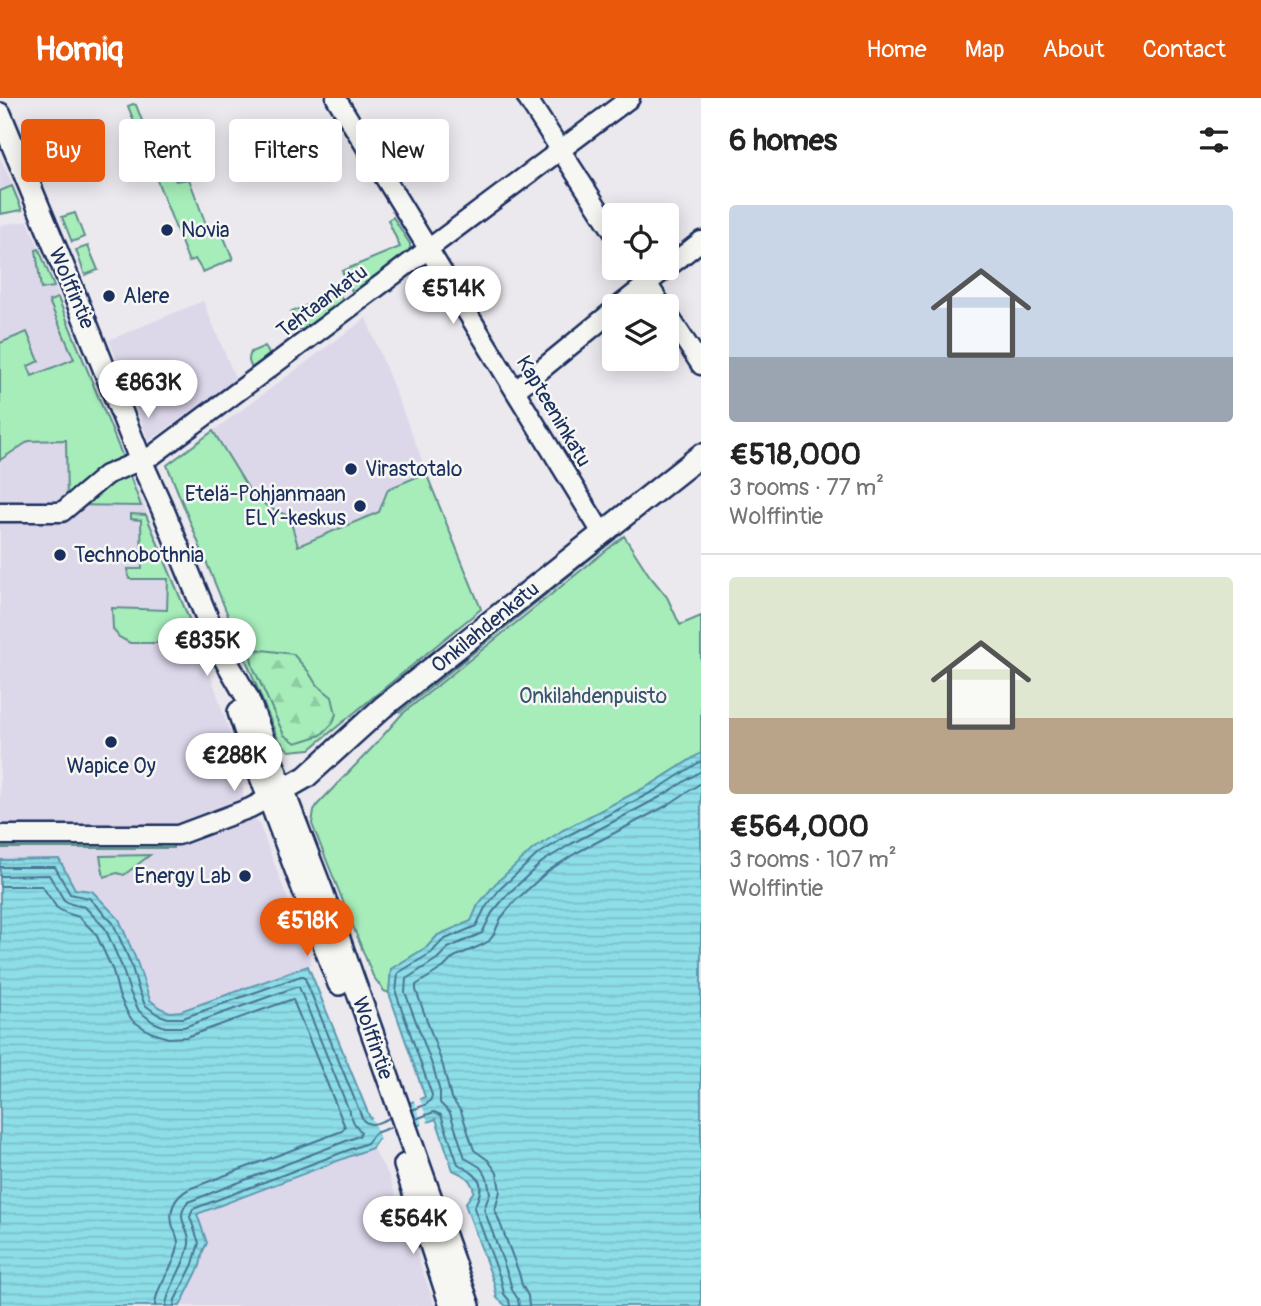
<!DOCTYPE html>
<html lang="en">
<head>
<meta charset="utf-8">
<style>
	:root { --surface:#fff; --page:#f2f2f2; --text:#222; --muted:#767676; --line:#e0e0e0; --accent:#ea580c }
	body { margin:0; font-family:Pangolin,sans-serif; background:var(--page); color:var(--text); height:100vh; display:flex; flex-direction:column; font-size:26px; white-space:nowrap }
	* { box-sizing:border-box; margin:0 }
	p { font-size:23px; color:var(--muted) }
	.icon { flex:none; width:38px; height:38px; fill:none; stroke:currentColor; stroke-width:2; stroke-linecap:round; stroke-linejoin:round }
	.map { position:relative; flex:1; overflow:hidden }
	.side { display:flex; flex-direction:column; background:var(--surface); width:560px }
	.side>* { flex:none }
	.guide { position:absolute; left:21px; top:21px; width:574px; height:63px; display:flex; gap:14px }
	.controls { position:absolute; left:602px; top:105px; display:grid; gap:14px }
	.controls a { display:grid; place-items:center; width:77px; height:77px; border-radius:7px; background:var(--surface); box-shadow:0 4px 18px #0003; font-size:35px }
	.price { position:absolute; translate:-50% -60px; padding:0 16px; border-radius:24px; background:#fff; color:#222; font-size:23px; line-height:46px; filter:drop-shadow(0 2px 4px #0008) }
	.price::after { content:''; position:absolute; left:50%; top:42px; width:21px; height:16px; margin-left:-10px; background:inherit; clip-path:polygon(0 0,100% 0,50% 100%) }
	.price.active { background:var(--accent); color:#fff }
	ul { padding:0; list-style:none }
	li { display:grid; align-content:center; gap:14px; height:371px; padding:0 28px }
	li+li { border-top:2px solid var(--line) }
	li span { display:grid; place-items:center; height:217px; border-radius:7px; color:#555 }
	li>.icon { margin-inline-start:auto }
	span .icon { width:126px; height:126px; fill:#fffc; stroke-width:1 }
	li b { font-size:30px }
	h2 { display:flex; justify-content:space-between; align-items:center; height:84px; padding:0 28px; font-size:30px }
	.pill { padding:0 24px; border-radius:7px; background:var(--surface); box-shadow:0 4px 18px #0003; font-size:24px; line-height:63px }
	.pill.active { background:var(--accent); color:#fff }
	header { display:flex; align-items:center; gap:42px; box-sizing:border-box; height:98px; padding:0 35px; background:var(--accent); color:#fff }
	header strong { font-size:33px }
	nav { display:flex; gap:38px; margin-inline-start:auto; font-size:24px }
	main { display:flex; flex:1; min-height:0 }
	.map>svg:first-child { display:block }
</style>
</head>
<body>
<header>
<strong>Homiq</strong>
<nav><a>Home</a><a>Map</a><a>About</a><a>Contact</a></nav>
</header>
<main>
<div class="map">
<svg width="701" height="1208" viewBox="0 0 701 1208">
	<defs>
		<pattern id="forest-firs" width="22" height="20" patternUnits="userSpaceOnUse" patternTransform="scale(1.75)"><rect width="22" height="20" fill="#a6edba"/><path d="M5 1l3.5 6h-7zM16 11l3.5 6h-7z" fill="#8ecca2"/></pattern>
		<pattern id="water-rules" width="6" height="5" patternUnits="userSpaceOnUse" patternTransform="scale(1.75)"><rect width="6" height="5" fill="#8ddee7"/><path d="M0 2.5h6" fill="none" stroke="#79bfc9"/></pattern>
	</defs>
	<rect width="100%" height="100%" fill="#ebe8ee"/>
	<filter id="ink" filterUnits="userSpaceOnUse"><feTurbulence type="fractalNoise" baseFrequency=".0143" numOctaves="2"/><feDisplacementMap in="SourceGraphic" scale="14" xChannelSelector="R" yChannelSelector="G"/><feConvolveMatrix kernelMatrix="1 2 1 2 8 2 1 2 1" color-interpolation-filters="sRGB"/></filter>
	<g filter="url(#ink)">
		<!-- built -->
		<path fill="#ddd7ea" d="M0 59 23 113 0 117Z
			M28 123 201 547 243 676V697L253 721 259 725 312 866 181 913 170 914 160 910 150 902 137 864 119 821 75 791 59 761H0V127Z
			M203 203 236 282 149 343 109 242Z
			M366 220 481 511 310 651 289 653 278 641 167 367Z
			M372 1050 388 1076 435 1208H180L200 1168 203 1153 207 1145 197 1117Z"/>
		<!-- green -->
		<path fill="#a6edba" stroke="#608e8c" stroke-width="2" d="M133 6 136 7 148 38 159 34 168 45 176 62 165 67 167 73 176 83 189 81 207 129 218 125 233 161 203 174 195 161 189 164 128 8Z
			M12 88 22 112 0 116V93Z
			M75 115 84 139 72 144 62 119Z
			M393 119 410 146V150L407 155 353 195 342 173 400 149 388 122Z
			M88 148 98 172 85 177 76 152Z
			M39 151 54 189 41 191 36 152Z
			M337 195 342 200V203L303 232 299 231 291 214Z
			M58 200 122 357 141 408 67 407 66 342 29 343 0 362V245L27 234 39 263 28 268 32 278 74 261 49 203Z
			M265 248 270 258 253 271C248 265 248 261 251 254Z
			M213 333 251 395 269 410 289 418 298 448 379 414 388 391 426 375 481 511 310 651 289 653 278 641 167 367Z
			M131 416 146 417 199 545H130L119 539 113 531 112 510 167 512 168 481H129L128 471H142L141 422 131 421Z
			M615 438V441L400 614 396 609 467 553 492 537 523 512 542 493Z
			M624 438 649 477 667 499 680 527 701 518V655L652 686 563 732 478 807 472 823 438 837 427 849 391 871 389 895 384 893 373 878 312 726 314 712 318 706 373 649 402 616Z
			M0 745H173V750H0Z
			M150 757 124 777 117 775 104 779 100 758Z"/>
		<!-- forest -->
		<path fill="url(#forest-firs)" stroke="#608e8c" stroke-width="2" d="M255 551 293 556 308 573 316 586 332 599 336 616 333 625 321 637 296 645 284 637 253 569 250 554Z"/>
		<!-- water -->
		<path fill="url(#water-rules)" stroke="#5f98b0" stroke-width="2" d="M701 655V1208H506L497 1200 494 1185 465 1106 474 1093C471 1080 464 1077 453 1072L436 1021 378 1041 372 1050 197 1116 207 1145 203 1153 200 1168 180 1208H0V762L59 761 75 791 92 793 119 821 137 864 150 902 160 910 170 914 181 913 308 868 370 1020 425 999 389 895 391 871 427 849 438 837 471 823 478 807 495 786 532 752 563 732 652 686Z"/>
		<!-- pier -->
		<path fill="#ebe8ee" d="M419 998 429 1027 423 1029 413 1000Z
			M404 1004 414 1032 381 1044 369 1012 371 1016Z"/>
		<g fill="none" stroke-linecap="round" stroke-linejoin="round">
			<!-- shore -->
			<path stroke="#497595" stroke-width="2" d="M0 769H55L70 796 89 800 113 825 131 866 138 890 145 907 157 916 168 920H183L301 878H304L363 1022C371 1030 380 1024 389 1020
				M0 778 49 777 64 802 71 806 85 809 105 830 122 869 130 894 139 913 153 924 165 929H184L296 889H299L354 1025 361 1034 359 1038 188 1104C173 1122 191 1129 189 1146 186 1167 167 1190 166 1208
				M0 788H42L57 810 66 815 79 819 96 836 113 873 119 897 128 916 133 923 150 934 168 940 186 939 290 902H293L345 1029 342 1033 189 1091C174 1099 168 1113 173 1129 175 1134 178 1140 178 1145 177 1168 156 1185 155 1208
				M412 1012C421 1008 431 1007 432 997L396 895 398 875 431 855 443 842 476 828 485 810 500 791 537 757 567 738 656 692 701 663
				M416 1021 434 1014 441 1017 458 1066C482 1080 486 1084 474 1110L501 1182 504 1196 509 1202 510 1208
				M174 1208 175 1202 193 1166 199 1145 190 1119 193 1111 367 1045 375 1035 392 1029
				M519 1208 518 1201 512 1192 509 1180 484 1111 490 1095 487 1079 480 1069 465 1060 450 1015 440 1005V994L434 972 405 894 406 881 437 861 448 850 482 835 492 815 507 797 542 764 571 746 660 699 701 673
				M529 1208 528 1198 522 1187 519 1175 495 1112 500 1093 497 1075 488 1062 474 1052 461 1013 451 1000 443 968 416 892V887L444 869 454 859 482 847 489 843 494 836 501 820 514 804 548 773 576 755 666 708 701 685"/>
			<defs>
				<path id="minor" d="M336 0 602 435
					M527 0 614 135
					M637 170 662 208
					M619 208 701 143
					M667 215 701 267
					M515 293 614 212
					M0 414H62L106 377 153 357 630 0
					M0 737H178L250 710 269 700"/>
				<path id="major" d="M0 16 72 190 141 363 163 412 221 554 247 599 323 796 469 1208
					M239 614 258 671 339 886
					M271 699 306 679 383 609 701 357
					M405 1067 451 1208"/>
			</defs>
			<!-- minor casing -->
			<use href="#minor" stroke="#1b2f5e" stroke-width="23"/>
			<!-- major casing -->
			<use href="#major" stroke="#1b2f5e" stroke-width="26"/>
			<!-- minor -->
			<use href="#minor" stroke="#f6f6f2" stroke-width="18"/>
			<!-- major -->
			<use href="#major" stroke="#f6f6f2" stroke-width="21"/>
		</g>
	</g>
	<!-- markers -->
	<g fill="#1b2f5e" stroke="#f6f6f2" stroke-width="2.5">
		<circle cx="167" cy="132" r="7"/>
		<circle cx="109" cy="198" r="7"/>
		<circle cx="351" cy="371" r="7"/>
		<circle cx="360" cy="408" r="7"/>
		<circle cx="60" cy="457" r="7"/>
		<circle cx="111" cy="644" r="7"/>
		<circle cx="245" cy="778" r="7"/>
	</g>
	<g text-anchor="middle" stroke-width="5" stroke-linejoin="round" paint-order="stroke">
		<!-- poi labels -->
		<g font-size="21" fill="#1b2f5e" stroke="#f6f6f2" text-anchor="start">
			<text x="181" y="139">Novia</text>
			<text x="123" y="205">Alere</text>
			<text x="365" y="378">Virastotalo</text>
			<text x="346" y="403" text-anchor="end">Etelä-Pohjanmaan<tspan x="346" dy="24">ELY-keskus</tspan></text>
			<text x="74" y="464">Technobothnia</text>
			<text x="111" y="675" text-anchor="middle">Wapice Oy</text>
			<text x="231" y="785" text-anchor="end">Energy Lab</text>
		</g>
		<!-- street labels -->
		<g font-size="21" fill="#1b2f5e" stroke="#f6f6f2">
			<text transform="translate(72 190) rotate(67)" y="7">Wolffintie</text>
			<text transform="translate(322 203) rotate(-37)" y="7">Tehtaankatu</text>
			<text transform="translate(554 313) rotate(59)" y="7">Kapteeninkatu</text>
			<text transform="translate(485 529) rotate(-39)" y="7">Onkilahdenkatu</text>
			<text transform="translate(373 940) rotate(71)" y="7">Wolffintie</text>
		</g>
		<!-- park labels -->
		<g font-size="21" fill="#375570" stroke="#f6f6f2">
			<text x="593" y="605">Onkilahdenpuisto</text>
		</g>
	</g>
</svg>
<div class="controls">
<a><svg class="icon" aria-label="locate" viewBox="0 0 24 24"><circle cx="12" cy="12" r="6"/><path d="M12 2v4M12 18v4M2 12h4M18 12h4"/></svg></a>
<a><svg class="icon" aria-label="layers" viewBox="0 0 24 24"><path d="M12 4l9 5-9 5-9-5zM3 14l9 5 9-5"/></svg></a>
</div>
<b class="price" style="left:453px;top:228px">€514K</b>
<b class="price" style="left:148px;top:322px">€863K</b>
<b class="price" style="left:207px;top:580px">€835K</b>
<b class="price" style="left:234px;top:695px">€288K</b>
<b class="price active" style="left:307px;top:860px">€518K</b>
<b class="price" style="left:413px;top:1158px">€564K</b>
<div class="guide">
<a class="pill active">Buy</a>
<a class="pill">Rent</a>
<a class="pill">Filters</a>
<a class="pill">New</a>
</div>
</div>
<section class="side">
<h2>6 homes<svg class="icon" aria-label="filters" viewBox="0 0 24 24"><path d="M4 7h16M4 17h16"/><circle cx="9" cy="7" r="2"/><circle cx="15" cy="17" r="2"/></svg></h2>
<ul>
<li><span style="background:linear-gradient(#c9d6e8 70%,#9aa5b1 0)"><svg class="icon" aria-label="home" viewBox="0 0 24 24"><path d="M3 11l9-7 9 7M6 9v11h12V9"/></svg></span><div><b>€518,000</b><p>3 rooms · 77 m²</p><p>Wolffintie</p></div></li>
<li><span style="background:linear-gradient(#dfe7d0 65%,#b9a48a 0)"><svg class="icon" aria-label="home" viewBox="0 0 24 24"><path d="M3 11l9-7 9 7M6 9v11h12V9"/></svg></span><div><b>€564,000</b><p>3 rooms · 107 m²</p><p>Wolffintie</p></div></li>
</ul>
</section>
</main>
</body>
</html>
